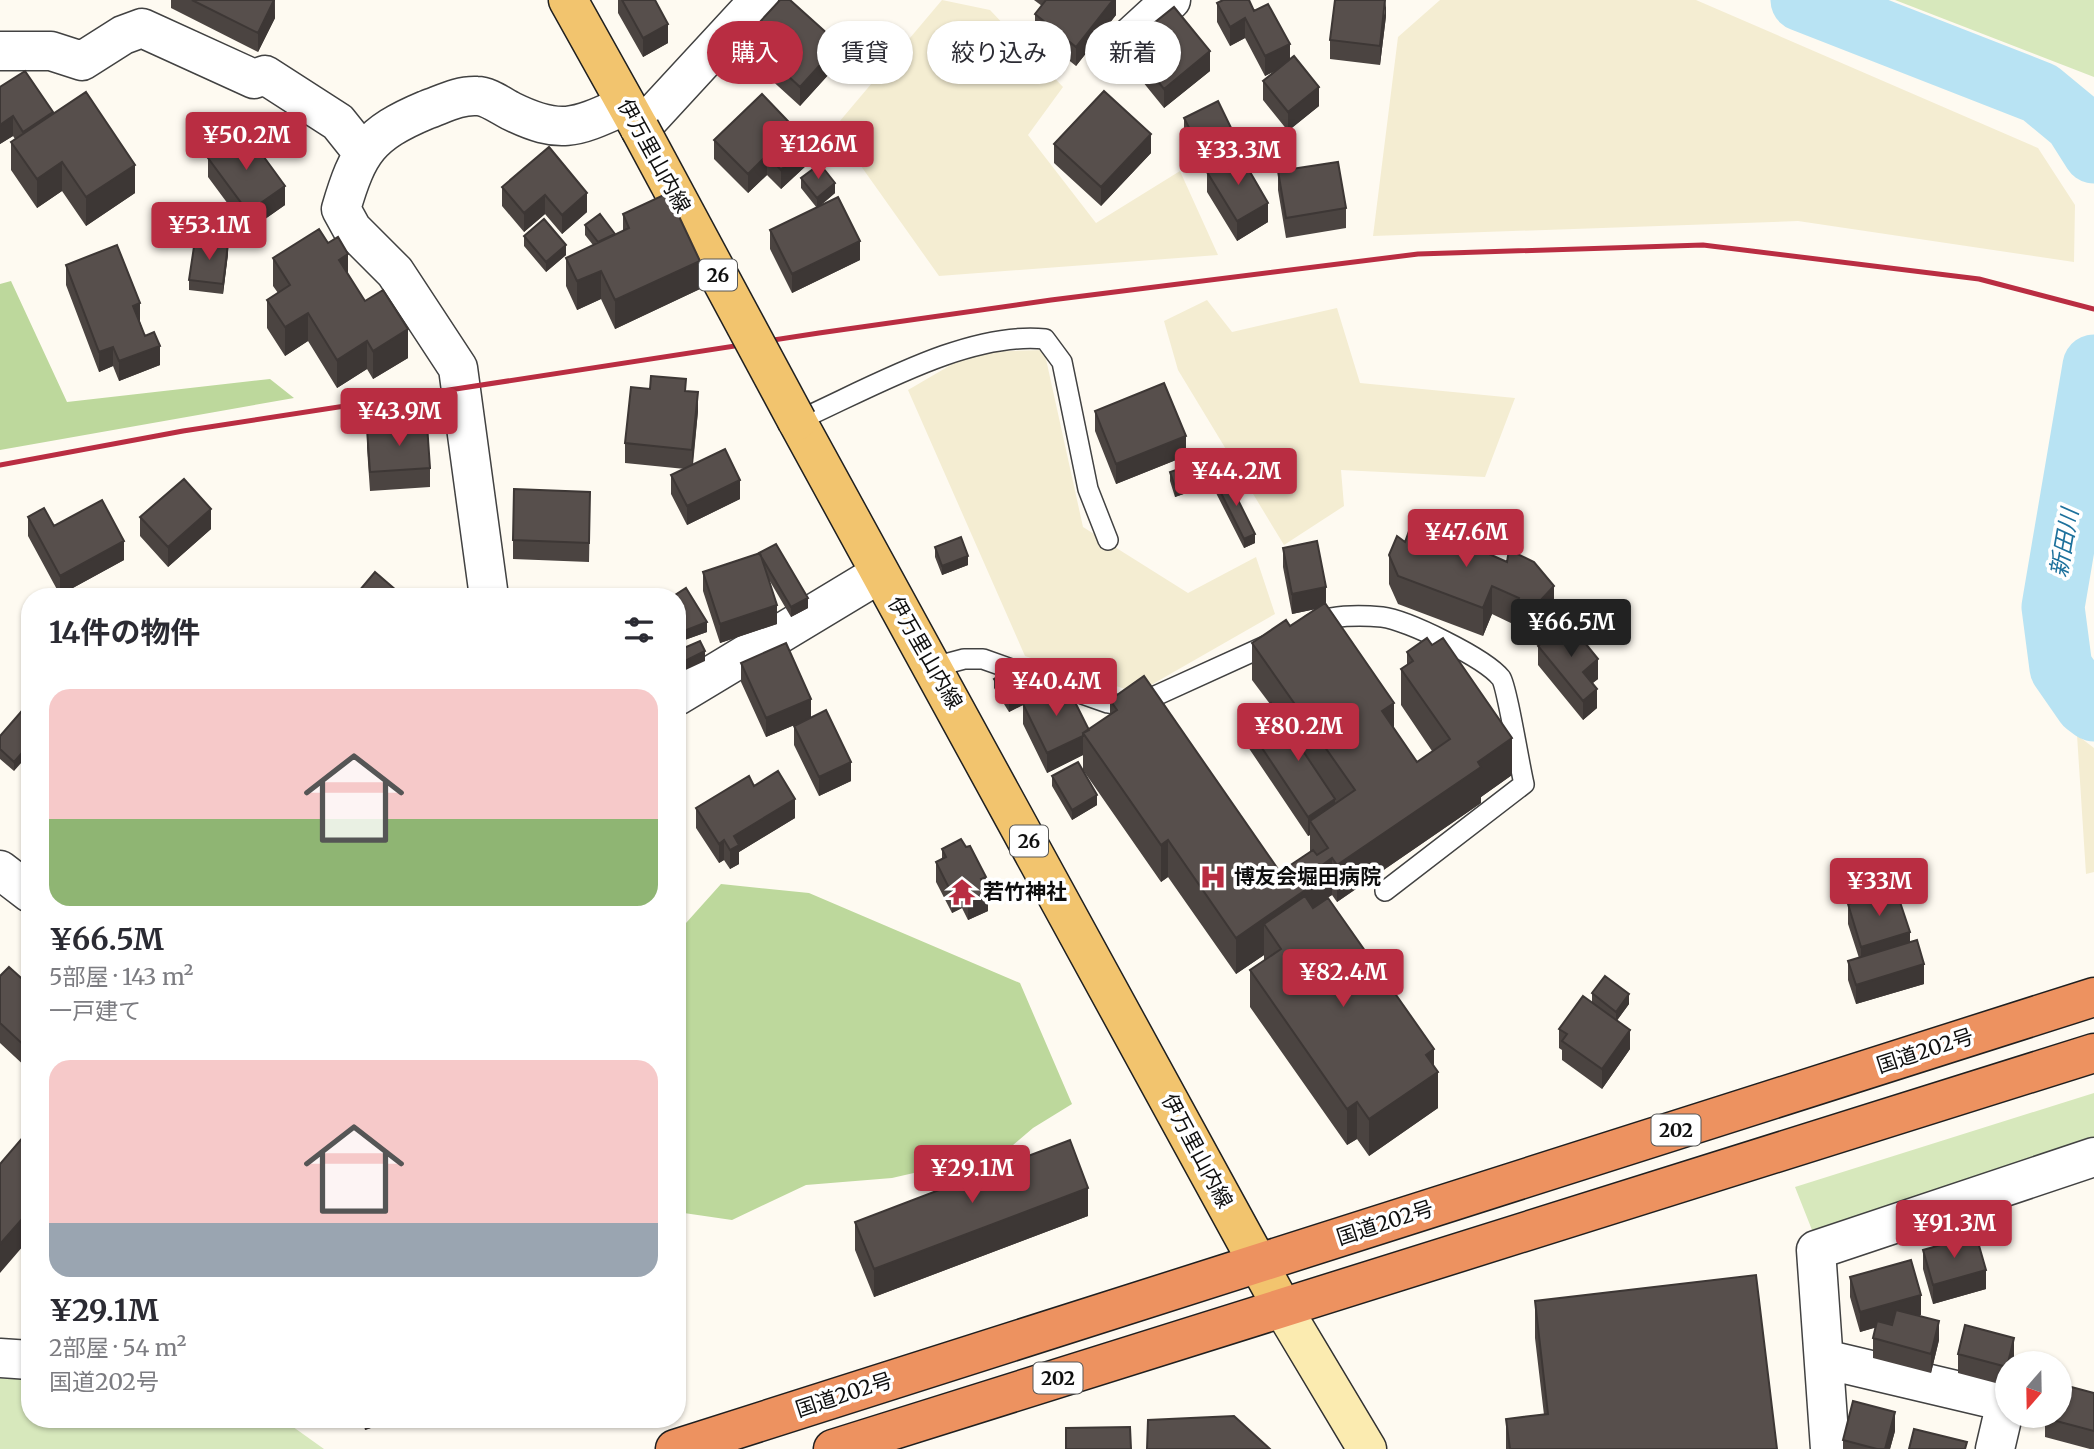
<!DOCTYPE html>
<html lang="ja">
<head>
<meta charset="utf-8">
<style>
	:root { --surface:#fff; --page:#f2f2f3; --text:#2b2b33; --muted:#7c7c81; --accent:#b92d42 }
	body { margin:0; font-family:Merriweather,"Noto Sans JP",serif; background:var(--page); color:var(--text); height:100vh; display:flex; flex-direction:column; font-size:26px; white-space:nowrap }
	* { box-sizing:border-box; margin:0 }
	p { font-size:23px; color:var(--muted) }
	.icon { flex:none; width:38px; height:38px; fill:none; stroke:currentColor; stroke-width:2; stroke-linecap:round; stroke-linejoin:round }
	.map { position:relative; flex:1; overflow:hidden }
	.sheet { position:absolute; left:21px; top:588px; width:665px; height:840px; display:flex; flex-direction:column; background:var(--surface); border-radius:28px; box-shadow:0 2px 5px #0004 }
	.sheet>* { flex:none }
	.top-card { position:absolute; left:707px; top:21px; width:665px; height:63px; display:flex; gap:14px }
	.needle { width:46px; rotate:200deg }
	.fabs { position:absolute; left:1995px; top:1351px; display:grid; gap:14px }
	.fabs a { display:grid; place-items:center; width:77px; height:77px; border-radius:50%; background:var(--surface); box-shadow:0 2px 5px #0004; font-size:35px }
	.price { position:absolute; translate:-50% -60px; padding:0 16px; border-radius:7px; background:var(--accent); color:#fff; font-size:23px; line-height:46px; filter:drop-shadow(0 2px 4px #0008) }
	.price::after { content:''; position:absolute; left:50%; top:42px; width:21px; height:16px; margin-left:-10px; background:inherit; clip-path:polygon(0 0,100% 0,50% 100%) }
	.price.active { background:#222; color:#fff }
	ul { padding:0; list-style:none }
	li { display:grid; align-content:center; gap:14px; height:371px; padding:0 28px }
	li span { display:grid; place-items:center; height:217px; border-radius:21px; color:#555 }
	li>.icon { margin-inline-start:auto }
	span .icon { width:126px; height:126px; fill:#fffc; stroke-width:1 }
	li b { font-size:30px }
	h2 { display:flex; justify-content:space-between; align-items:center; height:84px; padding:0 28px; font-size:30px }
	.tag { padding:0 24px; border-radius:32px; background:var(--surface); box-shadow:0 2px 5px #0004; font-size:24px; line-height:63px }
	.tag.active { background:var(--accent); color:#fff }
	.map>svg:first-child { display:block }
</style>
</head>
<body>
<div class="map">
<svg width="2094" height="1449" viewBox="0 0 2094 1449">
	<rect width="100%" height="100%" fill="#fefaf1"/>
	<!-- farmland -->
	<path fill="#f4edd2" d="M942 0 990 10 1063 87 1028 135 1096 223 1180 171 1218 255 939 276 834 128Z
		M1440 0H1696L2038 148 2075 205 2074 262 1798 221 1373 236 1398 37Z
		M1207 300 1232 332 1337 308 1360 383 1515 398 1485 477 1341 470 1344 506 1284 545 1178 370 1164 321Z
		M1044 350 1083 527 1188 593 1256 557 1275 614 1137 693 1025 656 908 390 973 352Z
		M2077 735 2094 748V872L2086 874Z"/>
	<!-- green -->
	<path fill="#d7e8bc" d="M1895 0H2094V77Z
		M2094 1093V1146L1812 1230 1795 1187Z
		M0 1378 30 1379V1419H282L324 1449H0Z"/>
	<!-- forest -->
	<path fill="#bdd89c" d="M11 281 67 402 270 379 294 398 0 450V284Z
		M721 884 809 893 1020 983 1072 1104 1033 1128 1005 1152 892 1178 806 1185 732 1220 677 1212V933Z"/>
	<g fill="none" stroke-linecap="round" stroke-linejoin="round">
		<!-- river -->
		<path stroke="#b8e3f3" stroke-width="63" d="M1802 0 2040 93 2075 122 2094 152
			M2094 366 2053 607 2061 668 2086 704 2094 710"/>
		<defs>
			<path id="lane" d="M797 421C869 389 967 331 1045 339L1062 362 1088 489 1108 540
				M1312 624C1331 615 1361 615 1382 617 1407 620 1485 658 1501 678 1507 687 1520 768 1524 784L1385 891
				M934 667 964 659H983L1108 703 1131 707 1276 641"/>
			<path id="street" d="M1123 44 1171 0
				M0 51H51L82 61 123 35 142 28 254 79 265 75 338 122 362 152
				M640 129 759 0
				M489 597 458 368 395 272 352 229 341 209C358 151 369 134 426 110 443 104 459 95 477 96 488 96 501 106 511 111 562 136 577 127 626 105
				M677 696 879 574
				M0 870 30 893
				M0 1358 30 1360
				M1824 1359 2006 1402 1995 1449
				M1830 1449 1816 1250 2094 1157"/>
			<path id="secondary" d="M1282 1307 1367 1449"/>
			<path id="primary" d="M568 0 640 129
				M797 421 1282 1307"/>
			<path id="highway" d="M675 1449 2094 997
				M833 1449 2094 1053"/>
		</defs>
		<!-- lane casing -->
		<use href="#lane" stroke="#424242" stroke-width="22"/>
		<!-- street casing -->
		<use href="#street" stroke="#424242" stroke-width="41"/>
		<!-- secondary casing -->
		<use href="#secondary" stroke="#313131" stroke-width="41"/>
		<!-- primary casing -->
		<use href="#primary" stroke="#202020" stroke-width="41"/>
		<!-- highway casing -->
		<use href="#highway" stroke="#202020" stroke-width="41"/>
		<!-- lane -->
		<use href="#lane" stroke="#fff" stroke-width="19"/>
		<!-- street -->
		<use href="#street" stroke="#fff" stroke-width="38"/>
		<!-- secondary -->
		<use href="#secondary" stroke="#fbebb0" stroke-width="38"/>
		<!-- primary -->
		<use href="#primary" stroke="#f2c46e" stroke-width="38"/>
		<!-- highway -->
		<use href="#highway" stroke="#ed9260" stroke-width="38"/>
		<!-- rail -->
		<path stroke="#b92d42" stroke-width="5" d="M0 465 183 431 819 333 1051 300 1418 254 1703 245 1979 279 2094 309"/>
		<defs>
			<path id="primary-bridge" d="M640 129 797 421"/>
		</defs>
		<!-- primary-bridge casing -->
		<use href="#primary-bridge" stroke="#202020" stroke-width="41" stroke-linecap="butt"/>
		<!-- primary-bridge -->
		<use href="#primary-bridge" stroke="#f2c46e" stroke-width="38"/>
	</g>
	<!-- wall -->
	<path fill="#4b4441" d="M171 0H275V18L258 52 171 8Z
		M618 0H655L668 43 643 57 618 13Z
		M1034 0H1116V15L1076 66 1035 33V14L1042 6Z
		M1217 3 1254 11 1290 59 1319 106 1288 131 1263 100V81L1277 70 1265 76 1245 38 1230 46 1217 22Z
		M1386 16 1380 65 1330 59V40Z
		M1149 27 1210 71 1164 108 1134 71V52L1149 39Z
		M746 37 839 63 800 106 746 57Z
		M0 87 53 114 135 193 86 226 62 191 37 208 11 170V142L15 139 13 136 0 144Z
		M1184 118 1235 155 1202 172 1184 137Z
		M714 140 809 163 781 189 767 175 748 193 714 159Z
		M1054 144 1151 153 1101 206 1054 163Z
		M549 147 587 212 562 234 545 214 524 232 502 206V187Z
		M208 158 285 205 248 231 208 177Z
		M1278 171 1346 208V228L1286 238 1278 190Z
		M1207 172 1268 222 1237 241 1207 192Z
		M801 178 835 193 819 207 860 260 792 293 770 249V230L817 208 801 188Z
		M623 214 700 289 615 329 601 299 577 310 566 286V258L593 245 585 235V225L615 234 623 231Z
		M524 236 566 255 546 272 524 246Z
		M228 254 223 294 189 290V280Z
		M273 258 348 274 365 301 408 358 373 379 367 369 337 388 308 341 285 356 267 328V300L278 293 273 286Z
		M66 265 140 322 145 336 160 365 119 381 113 366 99 372 66 285Z
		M686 391 698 411 693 465 740 499 687 525 671 494V475L685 469 625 463V443Z
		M1095 411 1186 456 1116 484 1095 431Z
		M367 429 430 468V487L370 491 367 448Z
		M1170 472 1218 482 1175 497 1170 481Z
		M1216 483 1255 543 1244 548 1216 493Z
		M590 511 589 562 513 559V540Z
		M28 517 54 526 124 560 60 595 28 536Z
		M140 517 211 529 168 567 140 536Z
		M1405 542 1554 615 1525 645 1515 639V625L1492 614 1483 636 1398 604 1389 584V555Z
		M935 547 968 565 942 575 935 557Z
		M1283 548 1326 605 1394 729 1417 762 1432 751 1401 705V669L1407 665V652L1512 775 1481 797V803L1337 902 1332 895 1327 898 1434 1065 1438 1108 1369 1156 1357 1139 1347 1145 1250 1007V970L1264 960V955L1236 974 1168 877 1161 882 1083 770V755L1047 773 1023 724V705L1009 712 994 688V679L1038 697 1089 730 1110 715V700L1280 872 1310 852V835L1308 836 1244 741V721L1270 704 1252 680V643L1290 626 1315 609 1292 614 1283 567Z
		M759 553 808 608 791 617 768 578 777 624 720 643 703 591V572Z
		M677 597 707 632 679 642 677 639Z
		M1538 646 1598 679 1592 683 1597 708 1583 720 1538 665Z
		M741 663 811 717 851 781 819 796 794 745V726L799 723 766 737 741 682Z
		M27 705 14 771 0 759V736Z
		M1052 776 1097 805 1072 820 1052 786Z
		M754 786 795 818 739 852V864L730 869 724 860 719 863 696 828V808Z
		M942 849 986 888 988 911 968 920 962 908 952 913 936 882V862L942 859Z
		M1848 904 1910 942 1924 984 1856 1004 1848 980V961L1859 958 1848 924Z
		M0 976 30 986 29 1070 0 1043Z
		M1592 993 1629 1004 1617 1020 1630 1049 1602 1089 1562 1060V1050L1559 1048V1029L1592 1002Z
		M1088 1216 874 1297 855 1250V1222Z
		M1923 1250 1986 1289 1933 1304 1923 1269Z
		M1850 1277 1921 1315H1918L1939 1340 1931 1373 1873 1358V1338L1876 1327 1860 1332 1850 1297Z
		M1535 1301 1777 1449H1506V1419L1544 1415 1535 1338Z
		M1958 1354 2014 1357 2012 1363H2007V1386L1958 1373Z
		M2094 1393V1449H2090L2045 1437V1418Z
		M362 1419H397L365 1430Z
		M1895 1431 1890 1449H1843V1440Z"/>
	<!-- shaded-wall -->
	<path fill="#3d3735" d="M274 0 275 18 258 52V33Z
		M1113 0H1116V15L1076 66V47Z
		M1386 0V16L1380 65V46Z
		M1245 18V38L1230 46V27Z
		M668 24V43L643 57V38Z
		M839 44V63L800 106V87Z
		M1290 44V63L1265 76V56Z
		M1210 51V71L1164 108V89Z
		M1319 87V106L1288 131V112Z
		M13 116V136L0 144V125Z
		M1151 134V153L1101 206V187Z
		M1235 136V155L1202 172V153Z
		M809 143V163L781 189V170Z
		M767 155V175L748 193V174Z
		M62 162V191L37 208V179Z
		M135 165V193L86 226V197Z
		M835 183V193L817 208V198Z
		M285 186V205L248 231V212Z
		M587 193V212L562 234V215Z
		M545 195V214L524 232V213Z
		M1268 203V222L1237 241V221Z
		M860 241V260L792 293V274Z
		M228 244V254L223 294V284Z
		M566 245V255L546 272V262Z
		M348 254V282L339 260Z
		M700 261V289L615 329V300Z
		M601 271V299L577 310V281Z
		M140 303V322L133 325V306Z
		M308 313V341L285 356V327Z
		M408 329V358L373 379V351Z
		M367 341V369L337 388V360Z
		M160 346V365L119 381V361Z
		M113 347V366L99 372V352Z
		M698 392V411L692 469V450Z
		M1186 436V456L1116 484V464Z
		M1218 473V482L1175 497V487Z
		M740 480V499L687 525V506Z
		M211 509V529L168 567V547Z
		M1255 534V543L1244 548V539Z
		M124 541V560L60 595V576Z
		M968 556V565L942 575V566Z
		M1492 586V614L1483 636V608Z
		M1554 586V615L1525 645V617Z
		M1326 587V607L1292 614V594Z
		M808 598V608L791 617V607Z
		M777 605V624L720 643V624Z
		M707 622V632L679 642V633Z
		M705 651V661L677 674V665Z
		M1598 659V679L1583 691V672Z
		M1038 688V697L1009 712V702Z
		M1597 689V708L1583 720V701Z
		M811 699V718L766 737V718Z
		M1394 703V739L1382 711Z
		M1083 736V755L1047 773V753Z
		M1512 738V775L1481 797V803L1337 902V865L1478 762Z
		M30 744V753L14 771V762Z
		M851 762V781L819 796V777Z
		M1097 795V805L1072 820V810Z
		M795 799V818L739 852V864L730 869V850L734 836Z
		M1335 799V818L1310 821V835L1308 836V817Z
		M724 840V860L719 863V844Z
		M1168 840V877L1161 882V845Z
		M1332 858V895L1327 898V912L1264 924V955L1236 974V938L1321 866Z
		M986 877V893L988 892V911L968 920V901L981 879Z
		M962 889V908L952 913V894Z
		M1910 932V951L1861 966V947Z
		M1924 964V984L1856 1004V985Z
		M1629 994V1004L1616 1022V1012Z
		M1630 1030V1049L1602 1089V1069Z
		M1434 1049V1075L1438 1072V1108L1369 1156V1119L1426 1055Z
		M1357 1102V1139L1347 1145V1109Z
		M1088 1188V1216L874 1297V1269Z
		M30 1210V1238L0 1273V1244Z
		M1986 1270V1289L1933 1304V1285Z
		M1921 1295V1315L1860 1332V1312Z
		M1939 1321V1340L1931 1373V1354Z
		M2014 1338V1357L2012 1363H2008Z
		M1895 1412V1431L1890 1449H1885Z
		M365 1419H397L365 1430Z"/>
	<!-- building -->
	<path fill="#574f4c" stroke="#3d3735" stroke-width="2" d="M192 0H274L258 33Z
		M622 0H655L668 24 643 38Z
		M780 0H790L839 44 800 87 746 37Z
		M1046 0H1113L1076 47 1035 14Z
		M1223 0H1249L1254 11 1268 4 1290 44 1265 56 1245 18 1230 27 1217 3Z
		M1335 0H1385L1380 46 1330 40Z
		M1174 7 1210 51 1164 89 1134 52 1155 35 1149 27Z
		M1294 56 1319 87 1288 112 1263 81Z
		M25 71 53 112 23 132 13 116 0 125V87Z
		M1104 91 1151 134 1101 187 1054 144Z
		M86 92 135 165 86 197 62 162 37 179 11 142Z
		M762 94 809 143 781 170 767 155 748 174 714 140Z
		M1218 101 1235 136 1202 153 1184 118Z
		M245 131 285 186 248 212 208 158Z
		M549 147 587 193 562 215 545 195 524 213 502 187Z
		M1239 153 1268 203 1237 221 1207 172Z
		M1338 162 1346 208 1286 218 1278 171Z
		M820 164 835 183 817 198 801 178Z
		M668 193 700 261 615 300 601 271 577 281 566 258 629 228 623 214Z
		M838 197 860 241 792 274 770 230Z
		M600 214 615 234 598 242 585 225Z
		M544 219 566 245 546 262 524 236Z
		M319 229 328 243 338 237 348 254 339 260 365 301 383 290 408 329 373 351 367 341 337 360 308 313 285 327 267 300 290 285 273 258Z
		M195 240 228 244 223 284 189 280Z
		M117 245 140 303 133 306 145 336 154 332 160 346 119 361 113 347 99 352 66 265Z
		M651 376 686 379 685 391 698 392 692 450 625 443 631 387 650 389Z
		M1164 383 1186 436 1116 464 1095 411Z
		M427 424 430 468 370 472 367 429Z
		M725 449 740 480 687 506 671 475Z
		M1213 457 1218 473 1175 487 1170 472Z
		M1227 478 1255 534 1244 539 1216 483Z
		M184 479 211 509 168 547 140 517Z
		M514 489 590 492 589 543 513 540Z
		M102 500 124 541 60 576 28 517 44 508 54 526Z
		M1413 520 1507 562 1509 550 1534 562 1554 586 1525 617 1515 610 1519 598 1492 586 1483 608 1398 576 1389 555 1397 536 1405 542Z
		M961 537 968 556 942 566 935 547Z
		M1317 541 1326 587 1292 594 1283 548Z
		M776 544 808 598 791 607 759 553Z
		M760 553 777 605 720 624 703 572Z
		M375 572 404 597H354Z
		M686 588 707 622 679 633 677 629V597H672Z
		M1325 603 1394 703 1382 711 1417 762 1450 739 1401 669 1413 661 1407 652 1427 638 1432 645 1443 638 1512 738 1478 762 1481 767 1337 865 1332 858 1321 866 1327 875 1236 938 1168 840 1161 845 1083 733 1117 710 1110 700 1144 676 1280 872 1313 850 1317 855 1328 848 1310 821 1355 790 1252 643 1286 620 1290 626Z
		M1568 622 1598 659 1583 672 1597 689 1583 701 1538 646Z
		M700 641 705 651 677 665V651Z
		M786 643 811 699 766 718 741 663Z
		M1006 671 1038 688 1009 702 994 679Z
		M1066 684 1089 730 1083 733V736L1047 753 1023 704Z
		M1271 703 1335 799 1308 817 1244 721Z
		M27 705 30 708V744L14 762 0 749V736Z
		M826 710 851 762 819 777 794 726Z
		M1078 762 1097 795 1072 810 1052 776Z
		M778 771 795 799 734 836 739 845 730 850 724 840 719 844 696 808 749 776 754 786Z
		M961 839 966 847 970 846 986 877 981 879 988 892 968 901 962 889 952 894 936 862 946 857 942 849Z
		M1896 890 1910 932 1861 947 1848 904Z
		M1305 896 1313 908 1328 898 1434 1049 1426 1055 1438 1072 1369 1119 1357 1102 1347 1109 1250 970 1281 949 1264 924Z
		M1917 940 1924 964 1856 985 1848 961Z
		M9 967 30 986 29 1050 0 1023V976Z
		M1605 976 1629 994 1616 1012 1592 993Z
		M1583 996 1630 1030 1602 1069 1562 1041 1567 1034 1559 1029Z
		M24 1136 30 1140V1210L0 1244V1164Z
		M1070 1140 1088 1188 874 1269 855 1222Z
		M1976 1235 1986 1270 1933 1285 1923 1250Z
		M1911 1260 1921 1295 1860 1312 1850 1277Z
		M1756 1275 1777 1449H1510L1506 1419 1548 1414 1535 1301Z
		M1896 1310 1939 1321 1931 1354 1873 1338 1877 1321 1892 1325Z
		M1965 1325 2014 1338 2007 1367 1958 1354Z
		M2060 1384 2094 1393V1431L2045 1418 2046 1416H2060Z
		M1853 1401 1895 1412 1885 1449H1877L1843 1440Z
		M1234 1416 1270 1449H1147L1148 1420Z
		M1130 1427 1131 1449H1066V1428Z
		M1914 1429 1967 1442 1965 1449H1909Z"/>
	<!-- icons -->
	<defs>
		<symbol id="hospital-bare" viewBox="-9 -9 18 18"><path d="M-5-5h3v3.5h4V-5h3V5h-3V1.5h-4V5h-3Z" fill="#b92d42" stroke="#fff" stroke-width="2.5" paint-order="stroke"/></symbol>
		<symbol id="temple-bare" viewBox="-9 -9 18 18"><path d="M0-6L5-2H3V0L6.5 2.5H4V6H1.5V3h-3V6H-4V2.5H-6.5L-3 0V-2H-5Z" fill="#b92d42" stroke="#fff" stroke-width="2.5" paint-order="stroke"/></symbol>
	</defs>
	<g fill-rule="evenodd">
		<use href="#hospital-bare" x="1194" y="858" width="38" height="38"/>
		<use href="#temple-bare" x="943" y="873" width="38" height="38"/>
	</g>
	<g text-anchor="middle" stroke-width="7" stroke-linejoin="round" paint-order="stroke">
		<!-- shield labels -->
		<g fill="#fff" stroke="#575757" stroke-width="2">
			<rect x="699" y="259.5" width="38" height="31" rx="5"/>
			<rect x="1010" y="825.5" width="38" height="31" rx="5"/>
			<rect x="1651.5" y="1114.5" width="49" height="31" rx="5"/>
			<rect x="1033.5" y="1362.5" width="49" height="31" rx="5"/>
		</g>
		<g font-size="19" font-weight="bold" fill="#0f0f0f">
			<text x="718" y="282">26</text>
			<text x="1029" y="848">26</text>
			<text x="1676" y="1137">202</text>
			<text x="1058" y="1385">202</text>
		</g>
		<!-- street labels -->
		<g font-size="21" fill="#0f0f0f" stroke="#fff">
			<text transform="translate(654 156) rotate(61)" y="7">伊万里山内線</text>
			<text transform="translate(925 653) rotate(60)" y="7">伊万里山内線</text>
			<text transform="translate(1925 1051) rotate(-18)" y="7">国道202号</text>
			<text transform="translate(1197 1151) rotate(62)" y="7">伊万里山内線</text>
			<text transform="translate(1385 1223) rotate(-18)" y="7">国道202号</text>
			<text transform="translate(844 1395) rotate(-18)" y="7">国道202号</text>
		</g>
		<!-- poi labels -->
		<g font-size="21" font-weight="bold" fill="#0f0f0f" stroke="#fff" text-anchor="start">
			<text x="1234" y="884">博友会堀田病院</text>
			<text x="983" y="899">若竹神社</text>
		</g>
		<!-- water labels -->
		<g font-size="23" font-style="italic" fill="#1d719c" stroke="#fff">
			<text transform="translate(2064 543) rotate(-80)" y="8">新田川</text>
		</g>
	</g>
</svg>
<div class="fabs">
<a><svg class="needle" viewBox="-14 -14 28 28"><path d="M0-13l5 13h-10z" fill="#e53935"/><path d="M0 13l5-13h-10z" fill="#7c7c81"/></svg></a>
</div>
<b class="price" style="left:246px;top:172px">¥50.2M</b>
<b class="price" style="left:818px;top:181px">¥126M</b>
<b class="price" style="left:1238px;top:187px">¥33.3M</b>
<b class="price" style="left:209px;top:262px">¥53.1M</b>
<b class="price" style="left:399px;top:448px">¥43.9M</b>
<b class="price" style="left:1236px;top:508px">¥44.2M</b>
<b class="price" style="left:1466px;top:569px">¥47.6M</b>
<b class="price active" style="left:1571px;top:659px">¥66.5M</b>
<b class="price" style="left:1056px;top:718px">¥40.4M</b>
<b class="price" style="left:1298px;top:763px">¥80.2M</b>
<b class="price" style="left:1879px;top:918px">¥33M</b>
<b class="price" style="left:1343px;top:1009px">¥82.4M</b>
<b class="price" style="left:972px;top:1205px">¥29.1M</b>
<b class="price" style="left:1954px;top:1260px">¥91.3M</b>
<div class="top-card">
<a class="tag active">購入</a>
<a class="tag">賃貸</a>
<a class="tag">絞り込み</a>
<a class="tag">新着</a>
</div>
<section class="sheet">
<h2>14件の物件<svg class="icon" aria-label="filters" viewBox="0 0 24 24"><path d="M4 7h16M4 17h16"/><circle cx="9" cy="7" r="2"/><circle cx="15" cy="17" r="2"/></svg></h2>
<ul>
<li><span style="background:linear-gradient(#f6c9c9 60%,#8fb573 0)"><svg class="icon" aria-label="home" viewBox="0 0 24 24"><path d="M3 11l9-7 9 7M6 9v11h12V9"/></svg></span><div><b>¥66.5M</b><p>5部屋 · 143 m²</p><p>一戸建て</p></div></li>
<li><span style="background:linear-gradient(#f6c9c9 75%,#9aa5b1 0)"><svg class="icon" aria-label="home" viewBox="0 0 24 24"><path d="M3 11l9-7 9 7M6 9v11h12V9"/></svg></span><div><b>¥29.1M</b><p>2部屋 · 54 m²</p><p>国道202号</p></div></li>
</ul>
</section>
</div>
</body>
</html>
